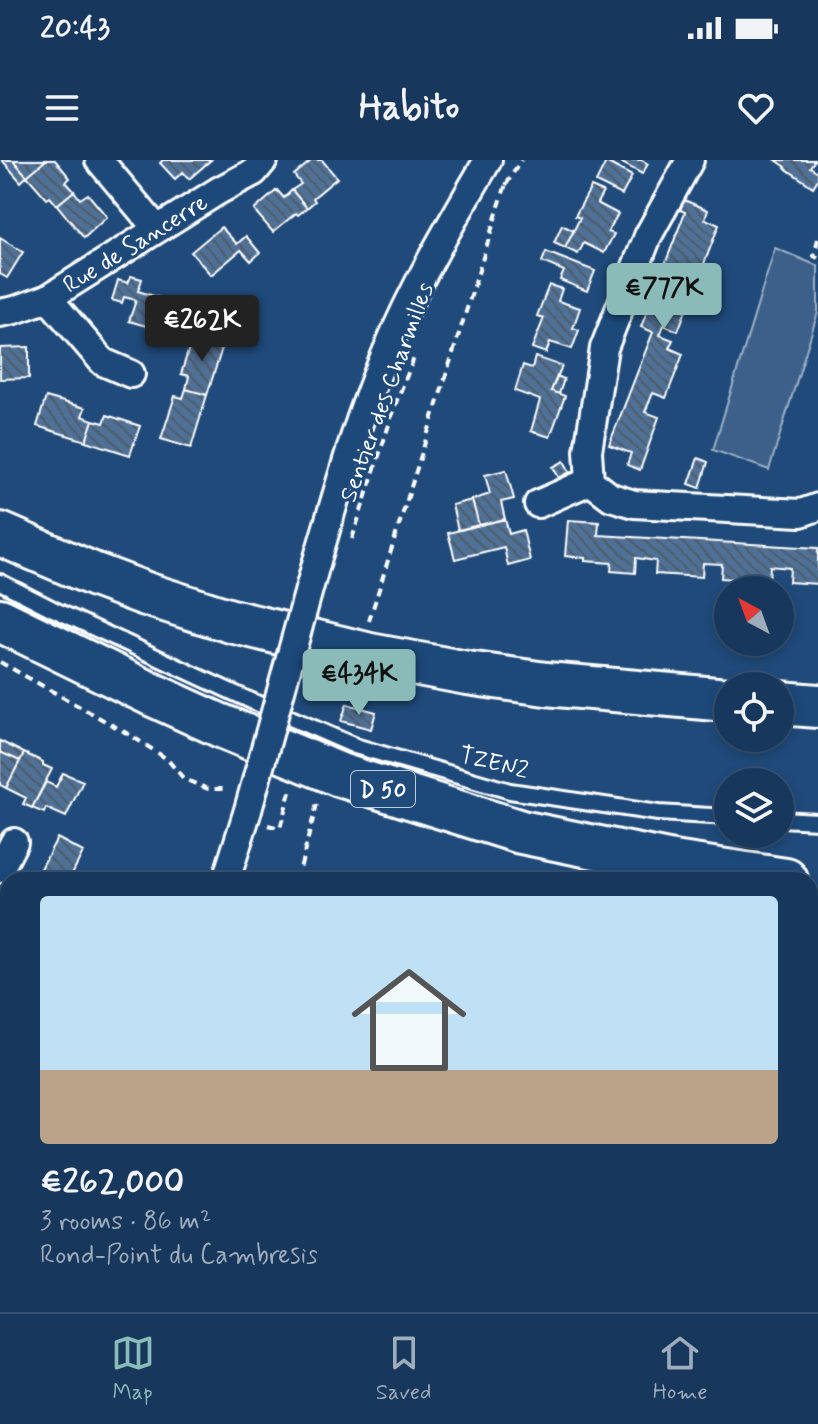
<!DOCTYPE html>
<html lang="en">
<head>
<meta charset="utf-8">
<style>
	:root { --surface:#17385c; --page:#244365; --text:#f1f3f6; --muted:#9eacbb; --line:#365272; --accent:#8bbbb9 }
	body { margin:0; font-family:Mynerve,sans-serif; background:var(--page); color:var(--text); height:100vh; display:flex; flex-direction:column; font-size:30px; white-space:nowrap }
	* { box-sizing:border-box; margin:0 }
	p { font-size:26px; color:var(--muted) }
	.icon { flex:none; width:44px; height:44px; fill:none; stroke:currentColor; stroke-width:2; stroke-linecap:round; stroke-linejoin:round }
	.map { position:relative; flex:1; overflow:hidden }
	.side { position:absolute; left:0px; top:712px; width:818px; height:440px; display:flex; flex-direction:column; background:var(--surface); border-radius:24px 24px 0 0; box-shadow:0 4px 12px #0003,0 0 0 2px var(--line) }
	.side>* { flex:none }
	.needle { width:52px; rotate:319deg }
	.tools { position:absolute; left:714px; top:416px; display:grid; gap:16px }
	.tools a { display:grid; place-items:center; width:80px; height:80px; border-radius:50%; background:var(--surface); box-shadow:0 4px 12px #0003,0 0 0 2px var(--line); font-size:40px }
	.price { position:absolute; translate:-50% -68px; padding:0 18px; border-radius:8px; background:var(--accent); color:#111; font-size:26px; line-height:52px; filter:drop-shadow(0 2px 4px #0008) }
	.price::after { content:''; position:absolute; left:50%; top:48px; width:24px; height:18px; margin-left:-12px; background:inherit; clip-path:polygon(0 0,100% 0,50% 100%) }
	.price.active { background:#222; color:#fff }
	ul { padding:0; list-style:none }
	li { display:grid; align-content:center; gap:16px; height:424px; padding:0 40px }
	li span { display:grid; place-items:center; height:248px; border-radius:8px; color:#555 }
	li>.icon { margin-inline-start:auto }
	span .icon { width:144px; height:144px; fill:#fffc; stroke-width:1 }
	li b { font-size:34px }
	.status { display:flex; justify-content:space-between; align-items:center; height:56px; padding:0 40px; background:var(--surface); direction:ltr }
	.status svg { height:22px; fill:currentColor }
	header { display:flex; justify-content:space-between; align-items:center; height:104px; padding:0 40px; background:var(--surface); font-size:36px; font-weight:700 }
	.dock { display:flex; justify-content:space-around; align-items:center; height:112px; border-top:2px solid var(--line); background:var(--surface); font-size:22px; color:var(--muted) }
	.dock a { display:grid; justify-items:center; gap:4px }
	.dock .active { color:var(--accent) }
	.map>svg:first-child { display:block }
</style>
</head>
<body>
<div class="status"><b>20:43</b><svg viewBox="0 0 49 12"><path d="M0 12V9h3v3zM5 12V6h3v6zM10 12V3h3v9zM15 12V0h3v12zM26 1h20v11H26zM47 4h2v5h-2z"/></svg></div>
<header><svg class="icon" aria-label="menu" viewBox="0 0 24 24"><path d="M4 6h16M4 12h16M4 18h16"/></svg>Habito<svg class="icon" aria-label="heart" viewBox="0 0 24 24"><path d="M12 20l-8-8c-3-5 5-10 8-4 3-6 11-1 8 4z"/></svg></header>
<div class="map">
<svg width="818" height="1152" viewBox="0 0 818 1152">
	<defs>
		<pattern id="building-back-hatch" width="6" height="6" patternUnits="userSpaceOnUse" patternTransform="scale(2)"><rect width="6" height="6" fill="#507197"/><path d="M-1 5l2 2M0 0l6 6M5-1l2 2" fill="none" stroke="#4e5b6a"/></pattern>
	</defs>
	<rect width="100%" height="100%" fill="#1f4a7a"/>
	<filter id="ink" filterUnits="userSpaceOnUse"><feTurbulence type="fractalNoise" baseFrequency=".0125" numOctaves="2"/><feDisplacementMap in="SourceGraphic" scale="16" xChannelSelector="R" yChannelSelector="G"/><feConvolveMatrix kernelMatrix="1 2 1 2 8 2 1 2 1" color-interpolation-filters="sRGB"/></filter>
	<g filter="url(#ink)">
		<!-- built -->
		<path fill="#2e5683" d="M394 1144H727L719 1152H392Z"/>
		<!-- green -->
		<path fill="#3c618b" stroke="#9eb0c5" stroke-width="2" d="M775 88 818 106V152L769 310 713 290Z"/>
		<!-- building -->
		<path fill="url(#building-back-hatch)" stroke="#fff" stroke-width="2" d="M2 0H13L27 16 21 22Z
			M13 0H46L27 16Z
			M46 0H55L70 18 66 22 74 31 57 45 50 37 47 39 27 16Z
			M163 0H211L189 19 183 12 175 19 160 3Z
			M312 0H322L337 18 313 38 315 41 307 48 292 30 301 24 294 15Z
			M624 0H642L648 4 642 14 622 3Z
			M776 0H815L810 7 818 12V19L813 27 785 8 786 7Z
			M606 2 632 16 622 35 596 22Z
			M591 27 603 32 597 43 618 54 608 72 614 74 604 93 584 83 578 94 565 88 580 58 575 56Z
			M277 30 284 38 292 30 307 48 298 55 296 53 273 72 254 50Z
			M74 31 80 39 88 34 107 57 84 78 57 45Z
			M684 40 708 50 705 59 719 65 678 171 664 165 660 175 673 180 669 188 683 194 666 238 653 233 645 252 659 257 640 310 627 305 631 293 609 285 653 172 641 167 685 52 680 50Z
			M562 65 574 71 565 88 554 83Z
			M221 67 237 84 246 76 260 93 251 101 241 90 211 115 191 92Z
			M0 78 23 92 7 118 0 114Z
			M546 92 595 111 587 131 560 120 564 111 542 102Z
			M131 116 142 119 138 131 176 143 167 172 129 161 136 140 124 137 122 143 112 140 118 120 128 123Z
			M549 125 562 129 558 141 580 148 573 168 579 170 572 189 550 182 546 193 532 188 544 158 537 156Z
			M194 172 224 182 207 235 186 229 189 216 181 214Z
			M29 187V218L0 219V188Z
			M535 197 562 206 551 231 565 236 550 277 531 271 540 240 515 231 523 205 532 208Z
			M557 216 564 219 559 234 551 231Z
			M186 229 207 235 191 288 161 279 175 236 183 238Z
			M46 237 85 248 82 256 93 260 86 281 37 266Z
			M107 255 140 266 130 295 86 281 93 260 104 263Z
			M698 298 708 302 700 328 689 324Z
			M564 301 570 312 559 318 553 307Z
			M506 310 514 339 501 342 505 359 479 365 472 340 490 334 485 315Z
			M472 340 479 365 458 370 452 345Z
			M505 359 509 374 523 370 530 400 508 406 504 387 455 399 448 373Z
			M568 360 599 362 598 375 818 388V424L789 422 790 408 770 406 769 421 721 418 722 404 703 403 702 417 655 414 656 401 636 398 635 413 611 411 612 403 585 401V398L565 396Z
			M347 544 376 552 371 569 341 561Z
			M0 581 24 593 20 601 0 592Z
			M0 592 20 601 6 628 0 625Z
			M24 593 43 602V605L52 609 32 648 23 644 26 638 6 628Z
			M63 613 83 621 66 657 46 648 44 653 32 648 46 622 56 627Z
			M57 678 83 692 69 720H35Z
			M3 762 8 765V817L0 813V768Z
			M0 813 8 817V854L0 850Z
			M818 853V890L810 887V877Z
			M2 867 8 871V918L4 924 0 922V871Z
			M810 951 818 953V962L814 975 810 974Z
			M818 962V991L810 989Z
			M295 1144H319L317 1152 293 1151Z
			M423 1144H574L572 1152H492L487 1150V1152H421Z
			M590 1144H629L627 1152H588Z
			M641 1144H648L673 1152H638Z"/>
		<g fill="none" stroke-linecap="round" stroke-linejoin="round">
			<defs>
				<path id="service" d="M0 422 53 449 247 539 355 586 510 631 658 653 728 657
					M780 659 818 661"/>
				<path id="minor" d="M99 0 157 69
					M690 0 648 76 604 188 588 291 590 321 611 337 634 344 801 353 818 347
					M48 138 103 202 131 214
					M0 153 15 150 48 138 218 31 254 12 264 0
					M538 344 590 321
					M316 404C337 334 356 262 385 195 413 127 451 63 488 0
					M0 709 14 682
					M226 720 248 650
					M810 926 818 928
					M0 1104 8 1092
					M330 1152 331 1144"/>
				<path id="primary" d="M0 374 95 415 146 434 231 461 370 495 467 513 546 524 728 540
					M0 460 151 534 219 565 340 615 521 672 673 703 786 720
					M780 543 818 546"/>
			</defs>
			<!-- service casing -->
			<use href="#service" stroke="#fff" stroke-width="20"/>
			<!-- minor casing -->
			<use href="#minor" stroke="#fff" stroke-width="32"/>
			<!-- primary casing -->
			<use href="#primary" stroke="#fff" stroke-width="48"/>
			<!-- path -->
			<path stroke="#fff" stroke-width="4" stroke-dasharray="8 6" stroke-linecap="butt" d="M506 25 521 0
				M818 79 814 96 818 98
				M352 379 397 240 414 198
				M369 461 506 24
				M0 502 130 575 167 599 184 619 208 629H228
				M268 665 280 668 290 632
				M297 720 318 640
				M810 747 818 748
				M810 1124 818 1119
				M810 1142 818 1148
				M202 1144V1152
				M727 1152 735 1144"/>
			<!-- service -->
			<use href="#service" stroke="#1f4a7a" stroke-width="14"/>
			<!-- minor -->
			<use href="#minor" stroke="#1f4a7a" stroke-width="26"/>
			<!-- primary -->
			<use href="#primary" stroke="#1f4a7a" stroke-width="42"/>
			<defs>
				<path id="minor-bridge" d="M248 650 316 404"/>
			</defs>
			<!-- minor-bridge casing -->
			<use href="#minor-bridge" stroke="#fff" stroke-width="32" stroke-linecap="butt"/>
			<!-- minor-bridge -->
			<use href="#minor-bridge" stroke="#1f4a7a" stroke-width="26"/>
		</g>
	</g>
	<g text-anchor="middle" stroke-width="6" stroke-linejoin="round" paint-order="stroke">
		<!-- shield labels -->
		<rect fill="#1f4a7a" stroke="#bcc9d7" stroke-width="2" x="351" y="611" width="64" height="36" rx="6"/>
		<g font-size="22" font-weight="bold" fill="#fff">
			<text x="383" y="637">D 50</text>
		</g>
		<!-- street labels -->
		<g font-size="24" fill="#fff" stroke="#1f4a7a">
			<text transform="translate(135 83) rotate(-32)" y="8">Rue de Sancerre</text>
			<text transform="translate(386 232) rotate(-70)" y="8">Sentier des Charmilles</text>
			<text transform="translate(494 602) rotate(14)" y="8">TZEN2</text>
		</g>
	</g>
</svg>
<div class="tools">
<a><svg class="needle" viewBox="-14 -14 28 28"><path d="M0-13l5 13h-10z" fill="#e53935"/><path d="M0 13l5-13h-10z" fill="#9eacbb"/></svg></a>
<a><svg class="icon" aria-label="locate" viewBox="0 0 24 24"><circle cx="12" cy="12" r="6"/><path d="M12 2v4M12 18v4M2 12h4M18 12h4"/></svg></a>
<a><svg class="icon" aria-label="layers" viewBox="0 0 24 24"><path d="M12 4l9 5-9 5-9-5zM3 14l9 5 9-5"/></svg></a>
</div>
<b class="price" style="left:664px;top:171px">€777K</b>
<b class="price active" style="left:202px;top:203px">€262K</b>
<b class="price" style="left:359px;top:557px">€434K</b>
<section class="side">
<ul>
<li><span style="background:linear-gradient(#bfe0f5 70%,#b9a48a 0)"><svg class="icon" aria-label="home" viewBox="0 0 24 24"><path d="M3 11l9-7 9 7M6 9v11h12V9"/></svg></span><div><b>€262,000</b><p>3 rooms · 86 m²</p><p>Rond-Point du Cambresis</p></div></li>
</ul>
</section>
</div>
<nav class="dock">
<a class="active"><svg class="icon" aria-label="map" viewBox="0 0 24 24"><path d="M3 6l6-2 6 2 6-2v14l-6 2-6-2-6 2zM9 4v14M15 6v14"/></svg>Map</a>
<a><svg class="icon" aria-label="saved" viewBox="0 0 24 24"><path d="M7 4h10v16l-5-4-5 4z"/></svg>Saved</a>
<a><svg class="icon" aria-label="home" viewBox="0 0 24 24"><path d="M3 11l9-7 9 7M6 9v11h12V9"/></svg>Home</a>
</nav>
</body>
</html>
